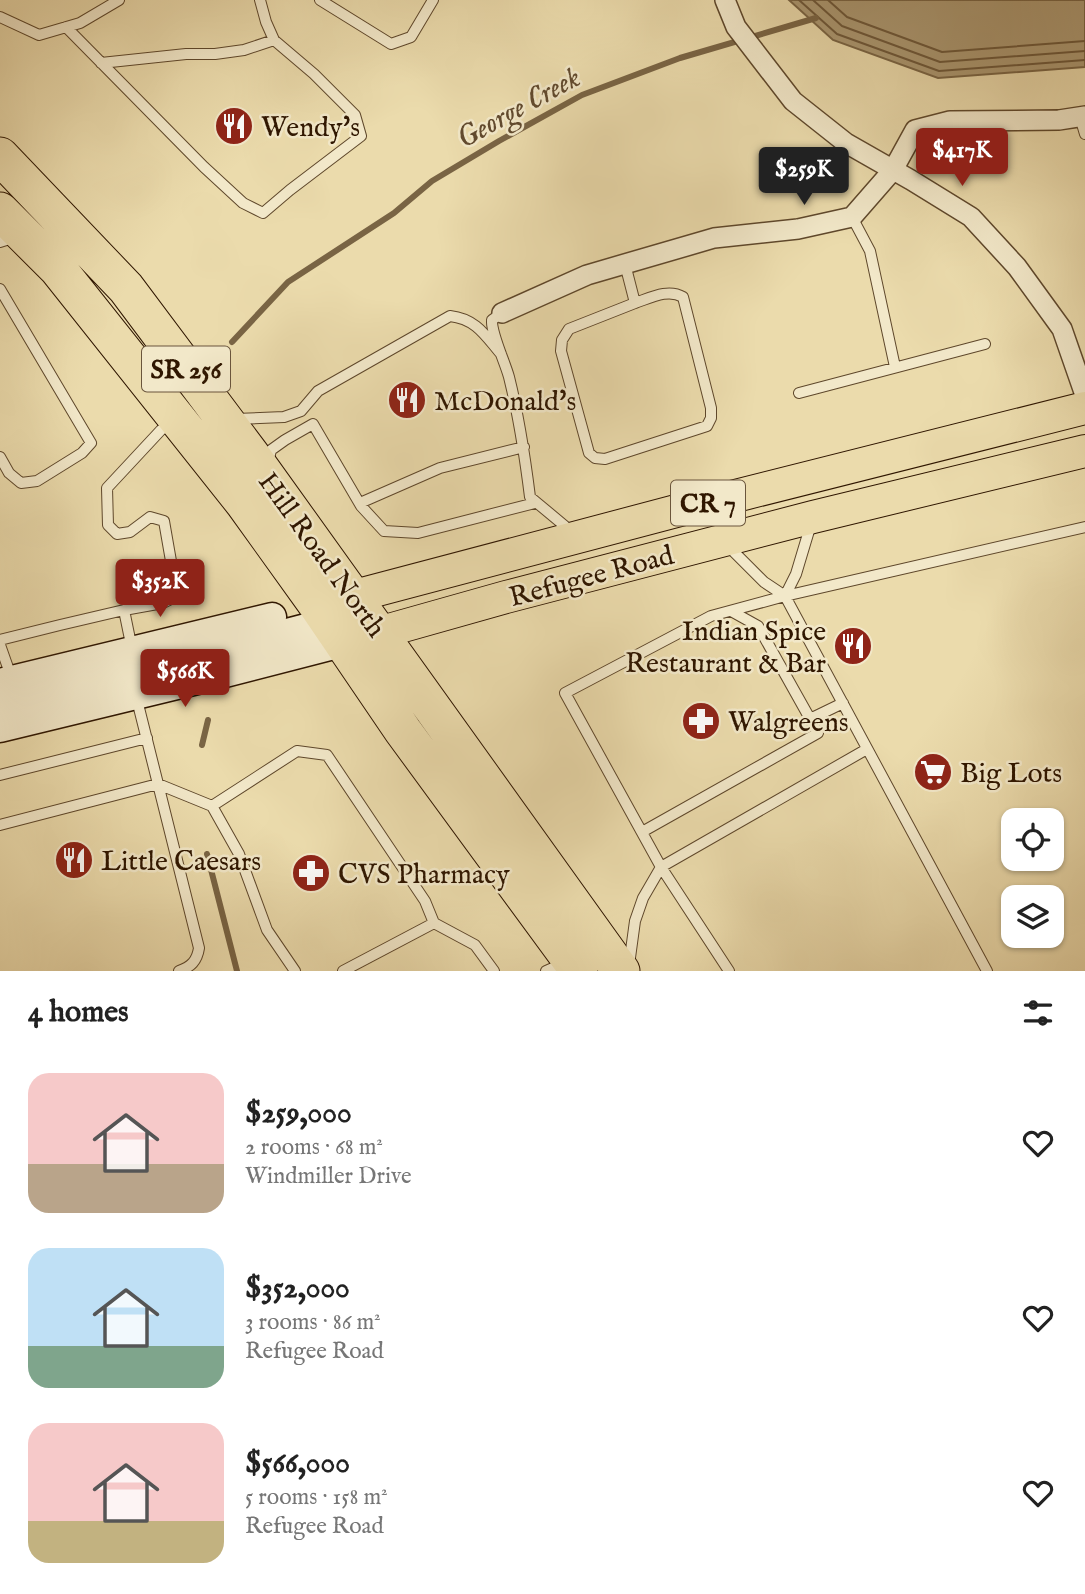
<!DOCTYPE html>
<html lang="en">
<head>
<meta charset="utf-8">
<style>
	:root { --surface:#fff; --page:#f2f2f2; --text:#222; --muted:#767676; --accent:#8f2418 }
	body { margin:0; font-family:"IM FELL English",serif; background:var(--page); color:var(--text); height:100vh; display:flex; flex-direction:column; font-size:26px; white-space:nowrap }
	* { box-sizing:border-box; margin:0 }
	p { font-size:23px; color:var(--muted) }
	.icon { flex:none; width:38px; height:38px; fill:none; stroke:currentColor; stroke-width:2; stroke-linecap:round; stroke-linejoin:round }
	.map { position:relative; height:971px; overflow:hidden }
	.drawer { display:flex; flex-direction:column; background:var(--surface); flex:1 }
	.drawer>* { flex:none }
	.fabs { position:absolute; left:1001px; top:808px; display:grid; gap:14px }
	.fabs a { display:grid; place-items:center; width:63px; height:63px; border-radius:14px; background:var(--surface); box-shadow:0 2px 5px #0004; font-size:35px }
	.price { position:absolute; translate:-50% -60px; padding:0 16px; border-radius:7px; background:var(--accent); color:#fff; font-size:23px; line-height:46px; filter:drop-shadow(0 2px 4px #0008) }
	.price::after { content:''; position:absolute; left:50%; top:42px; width:21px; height:16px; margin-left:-10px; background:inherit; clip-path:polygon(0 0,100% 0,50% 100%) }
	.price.selected { background:#222; color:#fff }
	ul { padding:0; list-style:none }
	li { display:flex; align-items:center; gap:21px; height:175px; padding:0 28px }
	li span { display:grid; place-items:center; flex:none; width:196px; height:140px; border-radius:21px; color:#555 }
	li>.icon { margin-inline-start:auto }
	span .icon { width:84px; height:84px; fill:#fffc; stroke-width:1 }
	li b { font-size:30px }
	h2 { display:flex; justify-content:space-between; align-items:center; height:84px; padding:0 28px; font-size:30px }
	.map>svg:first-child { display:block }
</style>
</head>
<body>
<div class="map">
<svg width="1085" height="971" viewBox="0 0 1085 971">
	<rect width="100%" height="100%" fill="#ebdbac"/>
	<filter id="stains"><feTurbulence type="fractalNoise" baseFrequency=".00286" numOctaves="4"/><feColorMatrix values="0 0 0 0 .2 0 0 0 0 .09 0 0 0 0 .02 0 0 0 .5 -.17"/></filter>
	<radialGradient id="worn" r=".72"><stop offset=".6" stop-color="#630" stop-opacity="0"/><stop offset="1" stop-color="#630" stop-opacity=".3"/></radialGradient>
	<!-- water -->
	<path fill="#ab9872" stroke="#796444" stroke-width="2" d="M789 0H1085V67L938 78 833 40Z"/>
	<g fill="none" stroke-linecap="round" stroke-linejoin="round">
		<!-- shore -->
		<path stroke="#6d5739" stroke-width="2" d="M799 0 837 34 939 71 1085 60
			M813 0 842 26 940 62 1085 51
			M828 0 847 17 942 52 1085 41"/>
		<!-- stream -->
		<path stroke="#796444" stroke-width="6" d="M232 342 288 282 394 213 432 181 499 141 582 95 680 58 816 18
			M202 745 208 720
			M207 854 237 971"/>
		<defs>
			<path id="lane" d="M320 0 391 44 411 37 433 0
				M0 17 39 35 80 23 119 0
				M66 27 204 167 243 203 263 213 290 190 361 136 355 115 314 74 274 40 266 22 260 0
				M101 63 186 54H215L244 50 274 40
				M1080 117 1085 134
				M852 217 870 251 895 367
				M0 242 16 237
				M625 264 635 303 569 329 562 340 561 351 589 453 595 458 605 459 707 426 711 418V408L683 297C668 288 650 298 635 303
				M0 289 91 443 82 453 37 481 21 483 9 473 0 457
				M502 313 492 320C491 333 505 362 509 377 519 417 525 457 530 497L572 532
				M799 393 985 344
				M235 419 284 417 301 411 318 391 450 316C476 319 485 335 501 354
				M268 463 271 450 285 440 313 424 361 506 384 531 418 533 535 503
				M360 503 440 468 524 447
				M727 545 764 582 785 596 987 971
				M785 596 796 574 811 524
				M124 610 163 603 173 598 175 584 164 521 150 517 130 532 117 534 108 525 107 488 161 430 171 424
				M0 640 60 625 124 610 132 649
				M0 645 12 679
				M136 696 199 948C197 961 191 967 179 971
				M810 719 843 703
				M0 775 147 738
				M212 806 297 751 327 755 425 901 434 923 475 945 494 971
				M0 825 158 784 212 806 239 854 267 930 295 971
				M642 832 818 733 758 626 731 611
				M629 965 635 921 643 898 661 867 867 749
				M343 971 434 923
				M546 971 564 963
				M729 971 661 867 565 693 711 616 785 596 1085 527"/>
			<path id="street" d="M725 0 736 27 793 101 846 143 911 180 971 217 1017 267 1062 329 1085 395
				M502 313 587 275 714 238 798 229 852 217 893 170 915 130 950 121 1059 120 1085 116"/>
			<path id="secondary" d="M0 683 272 617
				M0 708 329 622 345 615
				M0 728 202 679 357 639"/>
			<path id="primary" d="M332 602 680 510 1085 408
				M357 639 506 597 813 517 1085 451"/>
			<path id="highway" d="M0 156 126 288 251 455 621 971
				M0 211 58 269 244 503 318 606 403 731 579 971"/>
		</defs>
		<!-- lane casing -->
		<use href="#lane" stroke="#5e472b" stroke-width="12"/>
		<!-- street casing -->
		<use href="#street" stroke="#5e472b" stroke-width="22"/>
		<!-- secondary casing -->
		<use href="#secondary" stroke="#2f1600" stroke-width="31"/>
		<!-- primary casing -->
		<use href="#primary" stroke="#2f1600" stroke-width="34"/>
		<!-- highway casing -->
		<use href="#highway" stroke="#2f1600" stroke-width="39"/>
		<!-- lane -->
		<use href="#lane" stroke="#f2e8c9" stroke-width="10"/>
		<!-- street -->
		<use href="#street" stroke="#f2e8c9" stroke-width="19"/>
		<!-- secondary -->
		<use href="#secondary" stroke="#f2e8c9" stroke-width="28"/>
		<!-- primary -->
		<use href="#primary" stroke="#ebdbac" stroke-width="32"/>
		<!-- highway -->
		<use href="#highway" stroke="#ebdbac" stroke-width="37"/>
	</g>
	<!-- icons -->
	<defs>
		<symbol id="restaurant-disc" viewBox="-11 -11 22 22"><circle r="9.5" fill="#8f2418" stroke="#f2e8c9"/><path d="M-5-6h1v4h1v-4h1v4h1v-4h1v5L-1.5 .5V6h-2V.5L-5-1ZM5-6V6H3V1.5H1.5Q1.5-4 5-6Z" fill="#fff"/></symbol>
		<symbol id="pharmacy-disc" viewBox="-11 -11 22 22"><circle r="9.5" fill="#8f2418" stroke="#f2e8c9"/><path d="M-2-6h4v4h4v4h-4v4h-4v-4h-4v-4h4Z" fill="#fff"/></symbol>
		<symbol id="supermarket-disc" viewBox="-11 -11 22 22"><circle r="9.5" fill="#8f2418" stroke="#f2e8c9"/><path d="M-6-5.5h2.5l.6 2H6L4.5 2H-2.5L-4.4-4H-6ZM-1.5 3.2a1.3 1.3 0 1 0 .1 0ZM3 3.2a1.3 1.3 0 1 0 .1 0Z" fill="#fff"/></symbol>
	</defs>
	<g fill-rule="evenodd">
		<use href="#restaurant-disc" x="212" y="104" width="44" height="44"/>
		<use href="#restaurant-disc" x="385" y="378" width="44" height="44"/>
		<use href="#restaurant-disc" x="831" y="624" width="44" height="44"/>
		<use href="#pharmacy-disc" x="679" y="699" width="44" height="44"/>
		<use href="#supermarket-disc" x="911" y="750" width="44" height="44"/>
		<use href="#restaurant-disc" x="52" y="838" width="44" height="44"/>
		<use href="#pharmacy-disc" x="289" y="851" width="44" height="44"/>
	</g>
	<g text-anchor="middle" stroke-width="5" stroke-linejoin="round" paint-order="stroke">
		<!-- shield labels -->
		<g fill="#f2e8c9" stroke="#6a553c" stroke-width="2">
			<rect x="142" y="346.5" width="88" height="45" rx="5"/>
			<rect x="671" y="480.5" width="74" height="45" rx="5"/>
		</g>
		<g font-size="26" font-weight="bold" fill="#2f1600">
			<text x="186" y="378">SR 256</text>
			<text x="708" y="512">CR 7</text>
		</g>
		<!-- poi labels -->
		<g font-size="28" fill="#2f1600" stroke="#f2e8c9" text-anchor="start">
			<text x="261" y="136">Wendy's</text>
			<text x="434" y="410">McDonald's</text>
			<text x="826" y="640" text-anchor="end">Indian Spice<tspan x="826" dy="32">Restaurant &amp; Bar</tspan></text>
			<text x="728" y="731">Walgreens</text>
			<text x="960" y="782">Big Lots</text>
			<text x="101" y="870">Little Caesars</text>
			<text x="338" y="883">CVS Pharmacy</text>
		</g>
		<!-- street labels -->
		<g font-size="28" fill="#2f1600" stroke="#f2e8c9">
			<text transform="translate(323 554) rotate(54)" y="10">Hill Road North</text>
			<text transform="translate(591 575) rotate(-15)" y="10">Refugee Road</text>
		</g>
		<!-- water labels -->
		<g font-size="30" font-style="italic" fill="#614a2e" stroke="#f2e8c9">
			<text transform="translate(518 107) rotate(-29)" y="10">George Creek</text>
		</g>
	</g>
	<rect width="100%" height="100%" filter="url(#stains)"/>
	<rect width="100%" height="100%" fill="url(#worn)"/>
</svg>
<div class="fabs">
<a><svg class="icon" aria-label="locate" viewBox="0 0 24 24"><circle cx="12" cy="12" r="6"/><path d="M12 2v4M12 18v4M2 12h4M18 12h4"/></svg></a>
<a><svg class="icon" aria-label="layers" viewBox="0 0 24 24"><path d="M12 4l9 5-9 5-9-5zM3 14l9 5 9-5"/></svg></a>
</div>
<b class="price" style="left:962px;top:188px">$417K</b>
<b class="price selected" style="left:804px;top:207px">$259K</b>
<b class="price" style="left:160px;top:619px">$352K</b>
<b class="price" style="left:185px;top:709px">$566K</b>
</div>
<section class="drawer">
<h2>4 homes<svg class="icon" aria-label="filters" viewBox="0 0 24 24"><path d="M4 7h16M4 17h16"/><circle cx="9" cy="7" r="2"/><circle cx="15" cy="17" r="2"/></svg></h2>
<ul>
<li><span style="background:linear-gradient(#f6c9c9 65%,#b9a48a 0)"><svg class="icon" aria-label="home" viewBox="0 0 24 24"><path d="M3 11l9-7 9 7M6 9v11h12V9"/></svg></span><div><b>$259,000</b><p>2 rooms · 68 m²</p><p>Windmiller Drive</p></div><svg class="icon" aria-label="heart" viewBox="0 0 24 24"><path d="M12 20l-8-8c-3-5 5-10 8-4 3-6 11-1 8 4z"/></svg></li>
<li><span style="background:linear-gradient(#bfe0f5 70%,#7fa58c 0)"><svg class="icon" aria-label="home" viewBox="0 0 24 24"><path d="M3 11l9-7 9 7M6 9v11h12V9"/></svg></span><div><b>$352,000</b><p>3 rooms · 86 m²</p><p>Refugee Road</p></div><svg class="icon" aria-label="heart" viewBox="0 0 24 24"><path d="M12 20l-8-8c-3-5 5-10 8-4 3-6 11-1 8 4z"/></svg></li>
<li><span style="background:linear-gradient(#f6c9c9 70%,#c2b280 0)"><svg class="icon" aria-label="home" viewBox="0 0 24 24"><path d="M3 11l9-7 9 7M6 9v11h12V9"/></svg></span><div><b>$566,000</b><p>5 rooms · 158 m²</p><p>Refugee Road</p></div><svg class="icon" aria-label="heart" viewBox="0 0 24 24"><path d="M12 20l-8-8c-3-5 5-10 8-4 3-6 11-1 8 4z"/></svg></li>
</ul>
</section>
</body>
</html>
